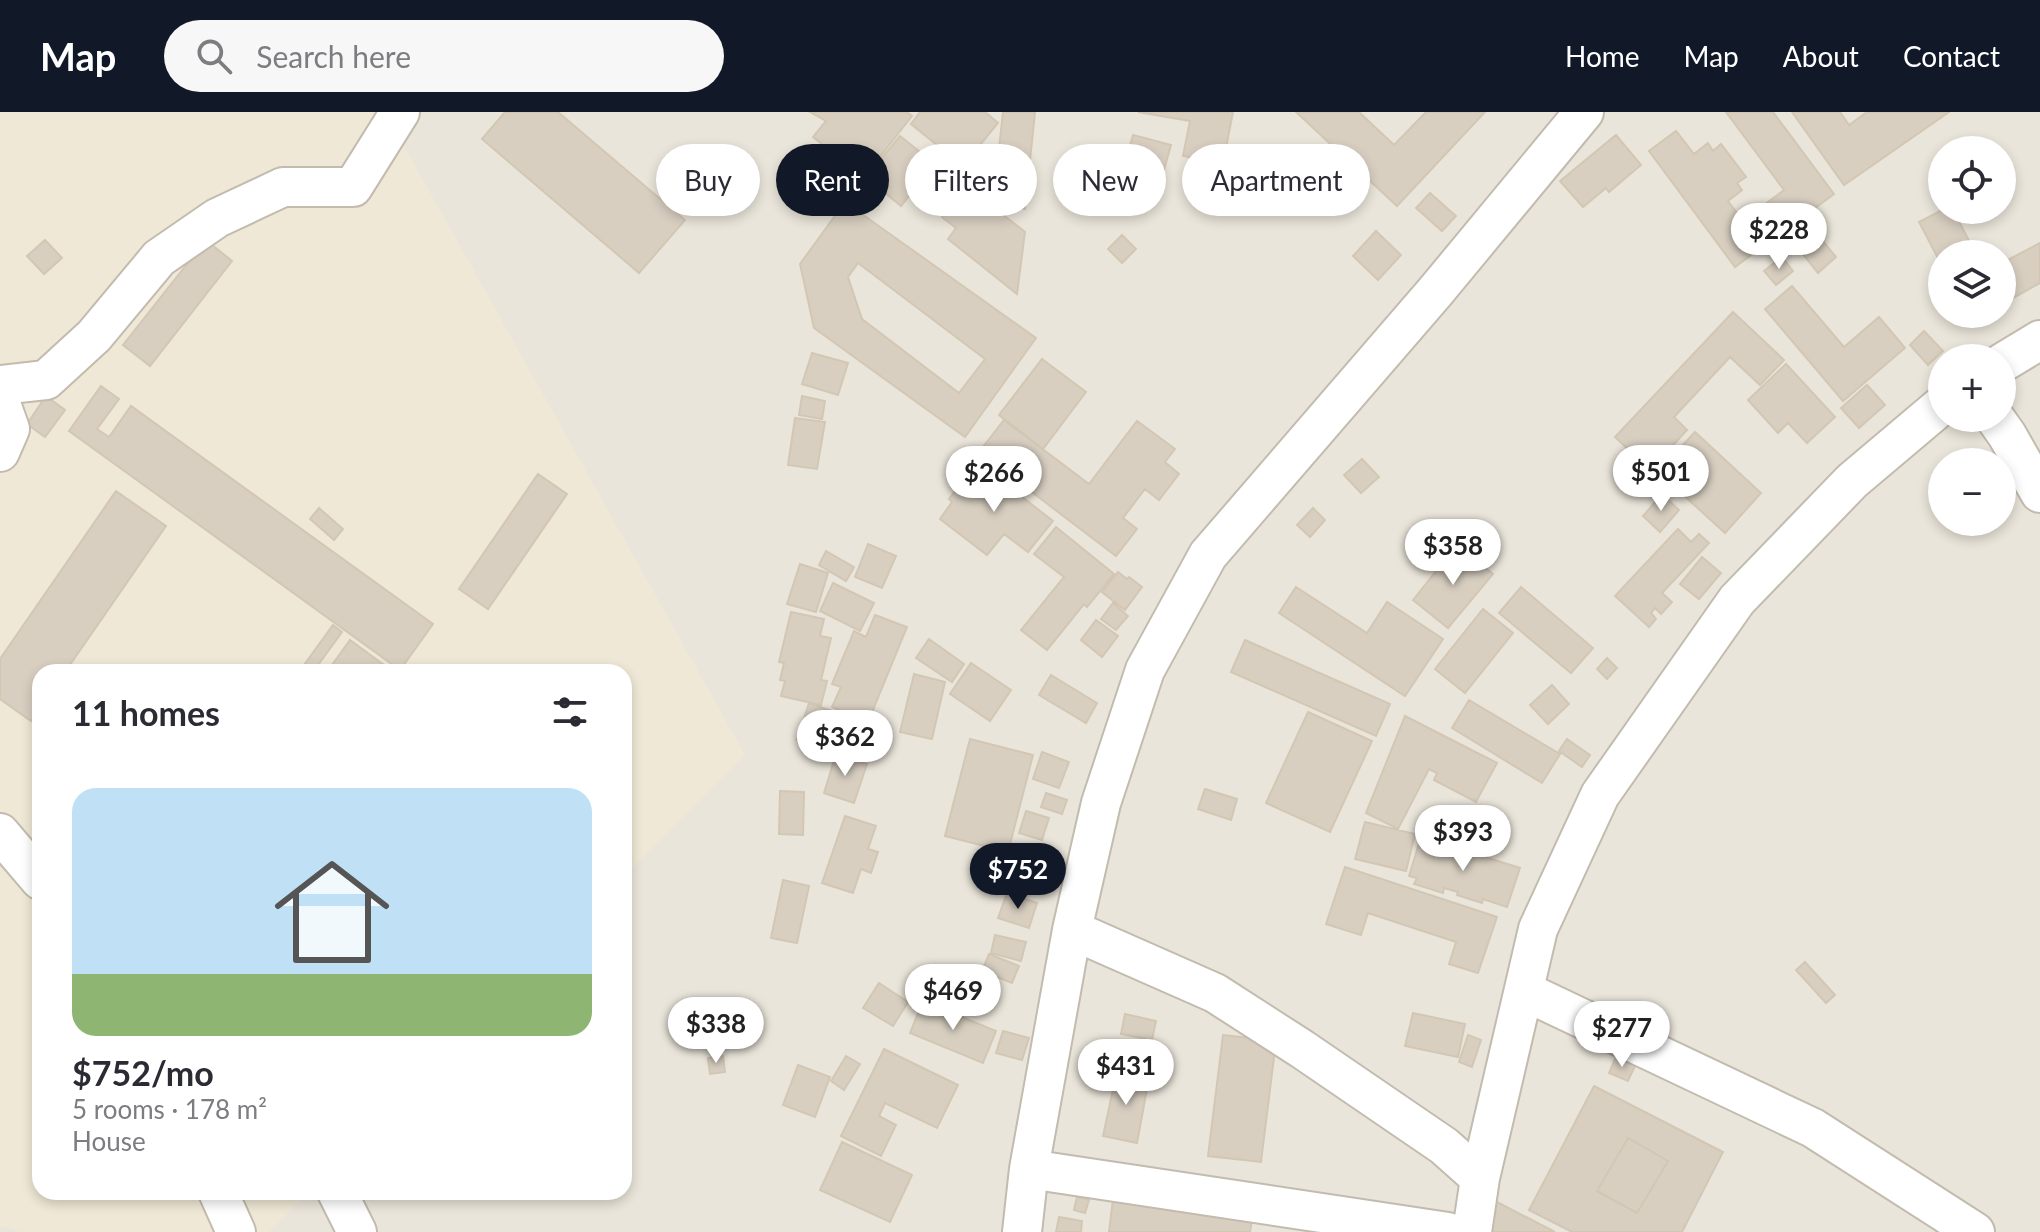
<!DOCTYPE html>
<html lang="en">
<head>
<meta charset="utf-8">
<style>
	:root { --surface:#fff; --page:#f7f7f7; --text:#2b2b33; --muted:#7c7c81; --line:#e1e1e2; --accent:#111827 }
	body { margin:0; font-family:Lato,sans-serif; background:var(--page); color:var(--text); height:100vh; display:flex; flex-direction:column; font-size:30px; white-space:nowrap }
	* { box-sizing:border-box; margin:0 }
	p { font-size:26px; color:var(--muted) }
	.icon { flex:none; width:44px; height:44px; fill:none; stroke:currentColor; stroke-width:2; stroke-linecap:round; stroke-linejoin:round }
	.map { position:relative; flex:1; overflow:hidden }
	.panel { position:absolute; left:32px; top:552px; width:600px; height:536px; display:flex; flex-direction:column; background:var(--surface); border-radius:24px; box-shadow:0 4px 12px #0003 }
	.panel>* { flex:none }
	.guide { position:absolute; left:656px; top:32px; width:760px; height:72px; display:flex; gap:16px }
	.tools { position:absolute; left:1928px; top:24px; display:grid; gap:16px }
	.tools a { display:grid; place-items:center; width:88px; height:88px; border-radius:50%; background:var(--surface); box-shadow:0 4px 12px #0003; font-size:40px }
	.price { position:absolute; translate:-50% -68px; padding:0 18px; border-radius:28px; background:#fff; color:#222; font-size:26px; line-height:52px; filter:drop-shadow(0 2px 4px #0008) }
	.price::after { content:''; position:absolute; left:50%; top:48px; width:24px; height:18px; margin-left:-12px; background:inherit; clip-path:polygon(0 0,100% 0,50% 100%) }
	.price.selected { background:var(--accent); color:#fff }
	ul { padding:0; list-style:none }
	li { display:grid; align-content:center; gap:16px; height:424px; padding:0 40px }
	li+li { border-top:2px solid var(--line) }
	li span { display:grid; place-items:center; height:248px; border-radius:24px; color:#555 }
	li>.icon { margin-inline-start:auto }
	span .icon { width:144px; height:144px; fill:#fffc; stroke-width:1 }
	li b { font-size:34px }
	h2 { display:flex; justify-content:space-between; align-items:center; height:96px; padding:0 40px; font-size:34px }
	.chip { padding:0 28px; border-radius:36px; background:var(--surface); box-shadow:0 4px 12px #0003; font-size:28px; line-height:72px }
	.chip.selected { background:var(--accent); color:#fff }
	header { display:flex; align-items:center; gap:48px; box-sizing:border-box; height:112px; padding:0 40px; background:var(--accent); color:#fff }
	header strong { font-size:38px }
	nav { display:flex; gap:44px; margin-inline-start:auto; font-size:28px }
	.search { width:560px; height:72px; background:var(--page); display:flex; align-items:center; gap:20px; box-sizing:border-box; padding:0 28px; border-radius:44px; color:var(--muted); font-size:30px }
	.map>svg:first-child { display:block }
</style>
</head>
<body>
<header>
<strong>Map</strong>
<div class="search"><svg class="icon" aria-label="search" viewBox="0 0 24 24"><circle cx="10" cy="10" r="6"/><path d="M15 15l6 6"/></svg>Search here</div>
<nav><a>Home</a><a>Map</a><a>About</a><a>Contact</a></nav>
</header>
<div class="map">
<svg width="2040" height="1120" viewBox="0 0 2040 1120">
	<rect width="100%" height="100%" fill="#f6f3ec"/>
	<!-- residential -->
	<path fill="#eae5da" fill-rule="evenodd" d="M0 0H2040V1120H0ZM1942 38H2002V98H1942ZM1942 142H2002V202H1942ZM1942 246H2002V306H1942ZM1942 350H2002V410H1942ZM40 560H624V1080H40Z"/>
	<!-- education -->
	<path fill="#efe8d6" d="M0 0H385L745 643 624 764V560H40V1080H309L269 1120H22L0 1114Z"/>
	<!-- building -->
	<path fill="#d8cfc1" stroke="#d3c7b4" stroke-width="2" fill-rule="evenodd" d="M505 0H558L685 108 639 161 482 27Z
		M810 0H907L912 4 864 65 813 25 826 9Z
		M920 0H985L998 11 963 54 911 12Z
		M1003 0H1035L1025 97 993 93Z
		M1138 0H1233L1223 51 1183 44 1190 9Z
		M1296 0H1359L1394 33 1426 0H1485L1397 94Z
		M1726 0H1773L1834 82 1735 155 1649 39 1676 19 1694 42 1708 31 1713 39 1721 32 1746 65 1737 71 1742 78 1728 89 1743 109 1784 78Z
		M1792 0H1840L1849 13 1867 0H1949L1844 73Z
		M1133 23 1171 33 1160 72 1122 61Z
		M1616 23 1641 53 1609 80 1606 76 1583 95 1560 69Z
		M900 24 964 75 942 102 913 79 901 94 866 65Z
		M967 74 1025 120 1017 182 948 127 956 116 942 105Z
		M1430 81 1456 104 1442 119 1416 96Z
		M845 90 1036 226 965 325 814 216 800 152ZM858 151 985 247 959 281 862 207 848 165Z
		M1942 98H1953L1976 142H1942V154L1919 110Z
		M1812 116 1836 145 1818 161 1794 131Z
		M1376 119 1401 143 1378 168 1353 144Z
		M1122 123 1136 137 1122 151 1108 137Z
		M45 128 62 146 44 162 27 144Z
		M206 128 232 149 150 254 123 233Z
		M2040 131V171L2002 192V151Z
		M1782 145 1793 159 1776 173 1764 159Z
		M1792 174 1844 235 1879 205 1905 236 1843 289 1765 197Z
		M1733 200 1784 248 1760 273 1730 245 1674 305 1687 318 1650 358 1615 325Z
		M1924 219 1943 239 1928 253 1910 233Z
		M812 241 848 251 838 283 802 272Z
		M1042 247 1086 280 1043 337 999 303Z
		M1786 252 1835 305 1807 331 1788 311 1778 321 1748 288Z
		M1867 273 1885 293 1859 316 1841 296Z
		M101 274 119 287 97 317 109 325 131 294 433 512 400 558 69 319Z
		M46 284 65 298 45 325 27 312Z
		M802 284 825 289 822 307 799 303Z
		M795 306 825 310 817 357 788 353Z
		M1004 308 1089 372 1137 309 1175 337 1165 350 1179 362 1159 388 1145 377 1123 406 1137 417 1116 444 979 340Z
		M1695 320 1761 381 1725 421 1658 360Z
		M1362 347 1379 365 1361 381 1344 363Z
		M981 353 1053 409 1028 440 1004 422 987 443 940 407 952 390 949 387 965 366 968 369Z
		M538 362 567 382 488 497 459 477Z
		M116 379 166 414 65 560H40V596L31 609 0 587V547Z
		M1662 382 1679 398 1660 420 1643 404Z
		M319 396 343 417 334 428 310 407Z
		M1313 396 1325 408 1310 425 1297 413Z
		M1056 415 1114 462 1087 495 1084 492 1047 538 1021 518 1064 465 1034 442Z
		M1678 417 1691 430 1699 422 1709 431 1662 481 1672 490 1661 502 1655 496 1651 501 1656 507 1649 515 1615 484Z
		M868 432 896 444 882 476 855 465Z
		M1457 433 1493 462 1448 516 1413 488Z
		M826 439 854 455 846 469 819 453Z
		M1702 445 1721 461 1699 487 1680 472Z
		M800 452 828 461 816 500 787 492Z
		M1118 460 1127 467 1129 465 1142 475 1125 498 1102 480Z
		M833 471 874 491 860 519 820 499Z
		M1296 475 1367 521 1387 490 1443 527 1405 584 1279 501Z
		M1521 475 1593 536 1571 561 1499 501Z
		M1113 491 1128 504 1116 518 1101 507Z
		M1483 497 1513 521 1465 581 1435 557Z
		M791 500 824 507 820 524 831 526 821 568 827 569 821 593 781 584 785 569 780 568 784 551 779 550Z
		M875 503 907 515 868 610 832 595 841 575 832 572 854 519 866 525Z
		M1096 508 1118 524 1102 545 1081 528Z
		M333 513 342 520 313 560H299Z
		M929 527 964 552 952 570 916 546Z
		M350 528 391 558 390 560H327Z
		M1245 528 1390 592 1376 624 1231 560Z
		M1607 546 1617 556 1607 567 1597 557Z
		M971 551 1011 578 990 609 950 582Z
		M914 562 945 570 932 627 900 620Z
		M1051 563 1097 591 1086 611 1039 583Z
		M1552 573 1569 592 1548 612 1530 593Z
		M1469 588 1560 642 1542 671 1452 616Z
		M809 591 867 611 855 647 797 628Z
		M1308 600 1372 629 1330 720 1266 691Z
		M1405 604 1497 651 1476 690 1434 668 1437 661 1429 657 1398 717 1366 701Z
		M970 627 1033 643 1008 740 945 724Z
		M1567 627 1590 643 1582 655 1559 639Z
		M1042 640 1069 650 1059 676 1033 667Z
		M836 642 867 652 854 691 824 681Z
		M1205 677 1237 687 1231 708 1198 697Z
		M780 679 804 680 803 723 779 722Z
		M1046 681 1067 688 1062 702 1041 695Z
		M1026 699 1049 706 1042 728 1019 721Z
		M845 704 876 714 868 737 878 740 871 761 861 757 853 781 822 771Z
		M1365 710 1415 722 1406 759 1355 747Z
		M1421 725 1520 756 1507 795 1483 787 1482 791 1457 783 1458 780 1444 776 1443 781 1414 772 1417 766 1409 764Z
		M1345 755 1497 805 1478 861 1449 852 1456 830 1368 801 1361 823 1326 812Z
		M783 768 809 774 797 831 771 826Z
		M1007 781 1037 791 1029 816 998 806Z
		M995 823 1026 830 1021 849 991 841Z
		M989 842 1019 854 1012 871 982 859Z
		M1805 850 1835 883 1826 891 1796 858Z
		M879 871 908 890 893 914 863 896Z
		M923 889 996 919 983 951 910 921Z
		M1413 901 1465 912 1458 945 1405 934Z
		M1125 902 1156 909 1152 928 1121 922Z
		M1003 919 1029 926 1022 948 996 941Z
		M1223 923 1276 929 1261 1050 1208 1044Z
		M1468 923 1481 928 1472 955 1459 950Z
		M884 937 958 973 937 1016 885 991 879 1004 896 1013 881 1044 841 1024Z
		M723 944 725 960 710 962 708 946Z
		M846 944 860 952 844 978 831 969Z
		M1616 945 1635 954 1628 969 1609 961Z
		M798 953 830 965 815 1005 783 993Z
		M1117 959 1149 966 1137 1031 1103 1024Z
		M1594 974 1723 1040 1682 1120H1572L1529 1098ZM1628 1026 1668 1049 1637 1101 1597 1079Z
		M1628 1026 1668 1049 1637 1101 1597 1079Z
		M842 1030 912 1063 890 1110 820 1078Z
		M1077 1085 1089 1088 1085 1101 1074 1098Z
		M1113 1087 1253 1101 1250 1120H1109Z
		M1495 1089 1555 1120H1490Z
		M1059 1105 1082 1109 1081 1120H1056Z"/>
	<g fill="none" stroke-linecap="round" stroke-linejoin="round">
		<defs>
			<path id="minor" d="M2002 251 2040 228
				M0 273 46 268 94 224 159 146 217 106 283 75H353L400 0
				M0 289 10 317 0 340
				M1995 306 2007 323 2040 381
				M0 721 40 768
				M1072 818 1215 881 1302 937 1444 1034 1480 1066
				M1524 879 1813 1016 1975 1120
				M1029 1057 1448 1120
				M218 1080 236 1120
				M337 1080 357 1120
				M1022 1120 1029 1057 1072 818 1101 691 1145 558 1208 443 1435 180 1584 0
				M1472 1120 1480 1066 1538 817 1600 683 1737 488 1852 369 1942 293"/>
		</defs>
		<!-- minor casing -->
		<use href="#minor" stroke="#c2bbae" stroke-width="42"/>
		<!-- minor -->
		<use href="#minor" stroke="#fff" stroke-width="38"/>
	</g>
</svg>
<div class="tools">
<a><svg class="icon" aria-label="locate" viewBox="0 0 24 24"><circle cx="12" cy="12" r="6"/><path d="M12 2v4M12 18v4M2 12h4M18 12h4"/></svg></a>
<a><svg class="icon" aria-label="layers" viewBox="0 0 24 24"><path d="M12 4l9 5-9 5-9-5zM3 14l9 5 9-5"/></svg></a>
<a>+</a>
<a>−</a>
</div>
<b class="price" style="left:1779px;top:159px">$228</b>
<b class="price" style="left:1661px;top:401px">$501</b>
<b class="price" style="left:994px;top:402px">$266</b>
<b class="price" style="left:1453px;top:475px">$358</b>
<b class="price" style="left:845px;top:666px">$362</b>
<b class="price" style="left:1463px;top:761px">$393</b>
<b class="price selected" style="left:1018px;top:799px">$752</b>
<b class="price" style="left:953px;top:920px">$469</b>
<b class="price" style="left:716px;top:953px">$338</b>
<b class="price" style="left:1622px;top:957px">$277</b>
<b class="price" style="left:1126px;top:995px">$431</b>
<div class="guide">
<a class="chip">Buy</a>
<a class="chip selected">Rent</a>
<a class="chip">Filters</a>
<a class="chip">New</a>
<a class="chip">Apartment</a>
</div>
<section class="panel">
<h2>11 homes<svg class="icon" aria-label="filters" viewBox="0 0 24 24"><path d="M4 7h16M4 17h16"/><circle cx="9" cy="7" r="2"/><circle cx="15" cy="17" r="2"/></svg></h2>
<ul>
<li><span style="background:linear-gradient(#bfe0f5 75%,#8fb573 0)"><svg class="icon" aria-label="home" viewBox="0 0 24 24"><path d="M3 11l9-7 9 7M6 9v11h12V9"/></svg></span><div><b>$752/mo</b><p>5 rooms · 178 m²</p><p>House</p></div></li>
</ul>
</section>
</div>
</body>
</html>
